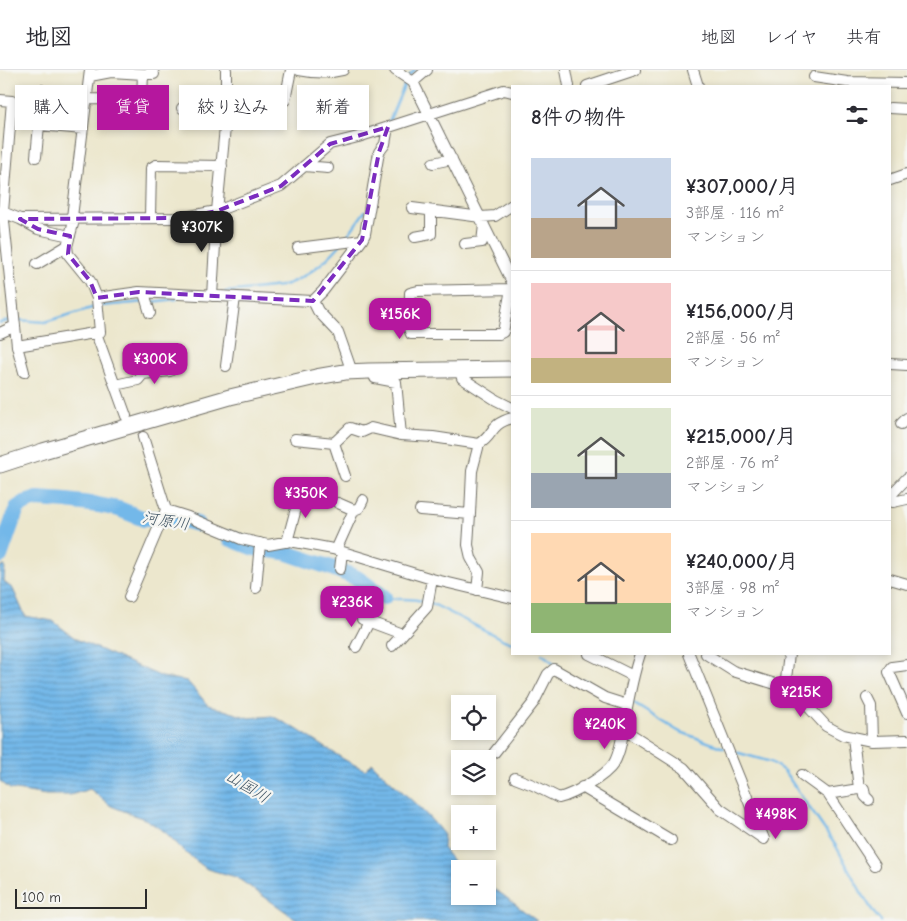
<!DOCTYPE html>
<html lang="ja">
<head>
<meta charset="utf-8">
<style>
	:root { --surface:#fff; --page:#f2f2f3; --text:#2b2b33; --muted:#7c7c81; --line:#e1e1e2; --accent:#b5179e }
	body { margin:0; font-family:"Comic Neue","Klee One",sans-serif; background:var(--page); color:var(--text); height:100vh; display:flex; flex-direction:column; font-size:19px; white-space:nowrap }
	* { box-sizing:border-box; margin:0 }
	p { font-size:16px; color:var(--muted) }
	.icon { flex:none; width:28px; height:28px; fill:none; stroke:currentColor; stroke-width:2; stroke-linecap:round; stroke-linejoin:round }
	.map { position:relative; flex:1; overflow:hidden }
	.drawer { position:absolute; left:511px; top:15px; width:380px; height:570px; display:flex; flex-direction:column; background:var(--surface); border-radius:0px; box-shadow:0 2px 8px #0003 }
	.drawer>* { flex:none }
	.top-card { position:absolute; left:15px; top:15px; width:421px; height:45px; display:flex; gap:10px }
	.buttons { position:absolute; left:451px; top:625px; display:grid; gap:10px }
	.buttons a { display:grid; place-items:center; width:45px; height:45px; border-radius:0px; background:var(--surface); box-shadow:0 2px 8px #0003; font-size:25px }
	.scale { position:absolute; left:15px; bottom:12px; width:132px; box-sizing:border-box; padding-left:5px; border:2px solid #2b2b2b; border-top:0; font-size:14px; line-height:18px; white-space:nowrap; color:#2b2b2b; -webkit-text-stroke:4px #f6f6f2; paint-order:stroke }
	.price { position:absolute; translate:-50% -42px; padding:0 11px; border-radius:10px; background:var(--accent); color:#fff; font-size:16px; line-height:32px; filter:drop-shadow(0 1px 2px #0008) }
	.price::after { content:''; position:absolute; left:50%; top:30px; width:15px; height:11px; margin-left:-8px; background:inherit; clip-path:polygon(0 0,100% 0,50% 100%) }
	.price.current { background:#222; color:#fff }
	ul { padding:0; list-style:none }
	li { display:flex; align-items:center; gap:15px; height:125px; padding:0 20px }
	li+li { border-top:1px solid var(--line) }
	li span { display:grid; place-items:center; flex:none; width:140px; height:100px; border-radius:0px; color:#555 }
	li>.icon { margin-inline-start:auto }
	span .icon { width:60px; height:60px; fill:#fffc; stroke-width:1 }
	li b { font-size:21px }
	h2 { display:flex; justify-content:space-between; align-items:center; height:60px; padding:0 20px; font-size:21px }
	.chip { padding:0 18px; border-radius:0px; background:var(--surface); box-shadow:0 2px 8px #0003; font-size:18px; line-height:45px }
	.chip.current { background:var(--accent); color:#fff }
	header { display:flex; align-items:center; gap:30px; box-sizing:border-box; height:70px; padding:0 25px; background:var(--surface); border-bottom:1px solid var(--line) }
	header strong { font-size:24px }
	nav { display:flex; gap:28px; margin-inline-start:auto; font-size:18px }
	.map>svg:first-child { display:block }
</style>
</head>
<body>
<header>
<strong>地図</strong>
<nav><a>地図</a><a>レイヤ</a><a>共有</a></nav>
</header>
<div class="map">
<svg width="907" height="851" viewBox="0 0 907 851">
	<defs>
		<pattern id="water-rules" width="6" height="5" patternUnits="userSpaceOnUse" patternTransform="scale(1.25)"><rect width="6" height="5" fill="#73b8e9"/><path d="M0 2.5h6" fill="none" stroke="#5f96bd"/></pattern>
	</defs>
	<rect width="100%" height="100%" fill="#f6f6f2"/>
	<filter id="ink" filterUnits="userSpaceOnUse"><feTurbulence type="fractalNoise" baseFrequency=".02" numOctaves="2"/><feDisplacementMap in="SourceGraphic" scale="10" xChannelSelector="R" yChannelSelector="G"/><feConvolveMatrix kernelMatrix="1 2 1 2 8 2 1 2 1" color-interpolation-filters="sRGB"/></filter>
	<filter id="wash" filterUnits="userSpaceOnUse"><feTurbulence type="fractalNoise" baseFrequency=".0096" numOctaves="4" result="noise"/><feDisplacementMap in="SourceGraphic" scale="20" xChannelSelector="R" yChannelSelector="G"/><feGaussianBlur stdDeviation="1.12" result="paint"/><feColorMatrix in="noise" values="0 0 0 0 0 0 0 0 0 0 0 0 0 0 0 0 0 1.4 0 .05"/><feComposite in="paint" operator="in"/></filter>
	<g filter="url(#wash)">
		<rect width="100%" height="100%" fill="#ece7cd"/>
		<!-- water -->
		<path fill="url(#water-rules)" stroke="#4f728a" d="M5 496 4 512 13 519 25 546 53 551 76 569 162 607 187 611 208 635 249 648 272 646 295 658 345 690 365 700 372 693C395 717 424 738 444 765L443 778 460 800V826H488V816L503 825 537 851H299L236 807 207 799 187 784 166 763 147 750 111 736 90 719 70 725H46L10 719 0 711V497Z"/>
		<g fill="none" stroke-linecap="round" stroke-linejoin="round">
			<!-- stream -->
			<path stroke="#73b8e9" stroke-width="2.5" d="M409 6 415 0
				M388 54 406 11
				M345 169 365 141
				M225 222 281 216C303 210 326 192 340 175
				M150 232 177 229
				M101 236 145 232
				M18 250 45 252 95 237
				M0 253 13 250
				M384 527C398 531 411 527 425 532
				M431 533 504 570 512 573
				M542 584 559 597
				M584 610 598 617 609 625
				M631 632 678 661 724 678
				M732 681 771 692 784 701 836 776 861 822 874 843 881 851"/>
			<!-- river -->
			<path stroke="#73b8e9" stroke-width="16" d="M229 468 254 478 284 482 332 498 357 508 384 527
				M0 486 17 438 25 433 37 429 67 431 98 435 119 439 144 449 175 448 197 454"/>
		</g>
	</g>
	<g filter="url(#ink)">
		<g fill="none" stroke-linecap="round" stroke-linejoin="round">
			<defs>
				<path id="street" d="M299 0C314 3 328 4 343 0
					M395 0 413 12 512 212
					M566 0 569 16
					M693 0 698 16
					M143 4H154
					M814 7 847 12 907 13
					M413 12 427 0
					M587 16 635 0
					M41 20 39 55 83 59
					M87 29 139 30 142 27 143 4 111 2 90 6
					M227 29 285 30 291 0
					M0 30 12 31 3 142 15 256 0 263
					M182 38 227 42
					M890 38 907 39
					M36 87 39 55
					M433 93 452 89
					M304 96 328 98
					M890 110 907 104
					M412 138 481 147 495 146 512 135
					M0 141 20 149 179 148 217 141 281 116 330 74 358 67 504 20 512 22
					M72 147 90 0
					M150 147 151 98 156 95 222 96
					M20 149 38 159 70 166
					M415 167 431 164V141
					M465 174 482 172 484 155
					M298 178 362 170
					M37 194 67 176
					M511 219 503 262 499 264H411L409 259 410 223 418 221 512 219
					M144 223 150 243
					M212 226 217 141 226 47V0
					M97 228 139 222 313 231 323 221 362 170 365 164 379 82 385 74 388 57
					M313 231 318 241 338 262 352 302
					M15 256 17 276 24 302
					M96 263 126 346
					M17 276 100 262 97 228 90 211 68 184 67 176 75 147
					M890 294 907 295
					M226 296 235 227
					M460 300 462 308 496 330 512 338
					M373 301 375 308 396 312 401 365 433 367 479 374 472 401 470 444
					M115 315 138 310 143 304 170 301V294
					M901 354 907 348
					M295 369 334 373 350 358 362 362 371 358 401 365
					M334 373 345 406
					M479 374C495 365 488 355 512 348
					M890 426 907 408
					M890 431 893 432 907 429
					M338 433 354 440
					M166 440 188 447 241 469 268 475 290 471 333 479 432 509 512 528
					M420 440 470 444 468 475 471 488 479 502 477 520
					M287 472 301 420
					M336 480 354 440 359 438 363 430
					M340 499 342 482
					M890 509 907 514
					M256 518 260 473
					M129 527 166 440 143 367
					M362 549 402 564
					M392 576 427 537 432 509
					M356 577 369 552
					M589 584 633 606
					M706 584 733 601 785 617 802 630 826 656 843 665 872 671 907 670
					M907 595 892 597 889 602 907 643
					M785 617 789 584
					M867 628 871 636 872 671
					M623 659 684 698 720 739 764 769 689 584
					M853 667 859 719 828 724 875 795
					M494 683 534 632 548 604 554 599 605 628 627 635
					M802 705 828 724
					M515 708 533 715 559 728C574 724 605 707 614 693 621 681 623 662 625 648 629 626 633 605 640 584
					M582 717 671 770
					M859 719H864L865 726 869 730"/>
				<path id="secondary" d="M0 395 43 381 230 327 316 307 345 302 369 301 512 299"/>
			</defs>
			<!-- street casing -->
			<use href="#street" stroke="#6f6d64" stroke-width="12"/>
			<!-- secondary casing -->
			<use href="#secondary" stroke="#6f6d64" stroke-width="17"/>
			<!-- street -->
			<use href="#street" stroke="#fff" stroke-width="10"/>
			<!-- secondary -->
			<use href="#secondary" stroke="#fff" stroke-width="15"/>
		</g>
	</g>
	<!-- marked area -->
	<path fill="none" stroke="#7b2cbf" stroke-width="4" stroke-dasharray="10 6" stroke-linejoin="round" d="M388 57 379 82 362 170 313 231 139 222 97 228 90 211 68 184 70 166 38 159 20 149 179 148 217 141 281 116 330 74Z"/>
	<g text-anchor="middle" stroke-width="4.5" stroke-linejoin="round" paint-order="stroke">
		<!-- water labels -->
		<g font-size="16" font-style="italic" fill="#415564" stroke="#f6f6f2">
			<text transform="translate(166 450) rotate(9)" y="6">河原川</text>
			<text transform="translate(248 716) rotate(31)" y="6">山国川</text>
		</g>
	</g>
</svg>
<div class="buttons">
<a><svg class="icon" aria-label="locate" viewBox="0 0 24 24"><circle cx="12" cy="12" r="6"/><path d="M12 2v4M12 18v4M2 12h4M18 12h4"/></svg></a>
<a><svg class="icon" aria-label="layers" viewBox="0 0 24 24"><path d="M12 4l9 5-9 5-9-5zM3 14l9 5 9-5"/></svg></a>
<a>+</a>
<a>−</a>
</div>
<div class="scale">100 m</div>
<b class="price current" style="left:202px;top:183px">¥307K</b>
<b class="price" style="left:400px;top:270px">¥156K</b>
<b class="price" style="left:155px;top:315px">¥300K</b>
<b class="price" style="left:306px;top:449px">¥350K</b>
<b class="price" style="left:352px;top:558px">¥236K</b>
<b class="price" style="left:801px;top:648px">¥215K</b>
<b class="price" style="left:605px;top:680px">¥240K</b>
<b class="price" style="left:776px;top:770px">¥498K</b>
<div class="top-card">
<a class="chip">購入</a>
<a class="chip current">賃貸</a>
<a class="chip">絞り込み</a>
<a class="chip">新着</a>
</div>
<section class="drawer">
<h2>8件の物件<svg class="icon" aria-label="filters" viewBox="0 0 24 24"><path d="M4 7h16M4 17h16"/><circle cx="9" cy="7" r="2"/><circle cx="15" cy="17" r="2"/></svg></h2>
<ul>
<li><span style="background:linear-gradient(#c9d6e8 60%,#b9a48a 0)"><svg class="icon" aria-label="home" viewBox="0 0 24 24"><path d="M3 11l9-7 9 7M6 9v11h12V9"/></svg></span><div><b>¥307,000/月</b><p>3部屋 · 116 m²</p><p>マンション</p></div></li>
<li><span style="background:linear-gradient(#f6c9c9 75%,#c2b280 0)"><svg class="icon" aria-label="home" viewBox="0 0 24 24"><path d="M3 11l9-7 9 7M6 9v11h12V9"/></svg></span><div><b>¥156,000/月</b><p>2部屋 · 56 m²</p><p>マンション</p></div></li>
<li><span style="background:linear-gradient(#dfe7d0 65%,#9aa5b1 0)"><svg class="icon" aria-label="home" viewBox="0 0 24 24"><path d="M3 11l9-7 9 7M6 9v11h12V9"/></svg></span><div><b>¥215,000/月</b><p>2部屋 · 76 m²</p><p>マンション</p></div></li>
<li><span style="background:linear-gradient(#ffd9b3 70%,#8fb573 0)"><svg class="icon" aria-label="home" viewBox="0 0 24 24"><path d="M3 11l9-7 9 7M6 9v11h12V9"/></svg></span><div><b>¥240,000/月</b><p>3部屋 · 98 m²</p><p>マンション</p></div></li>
</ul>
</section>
</div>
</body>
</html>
